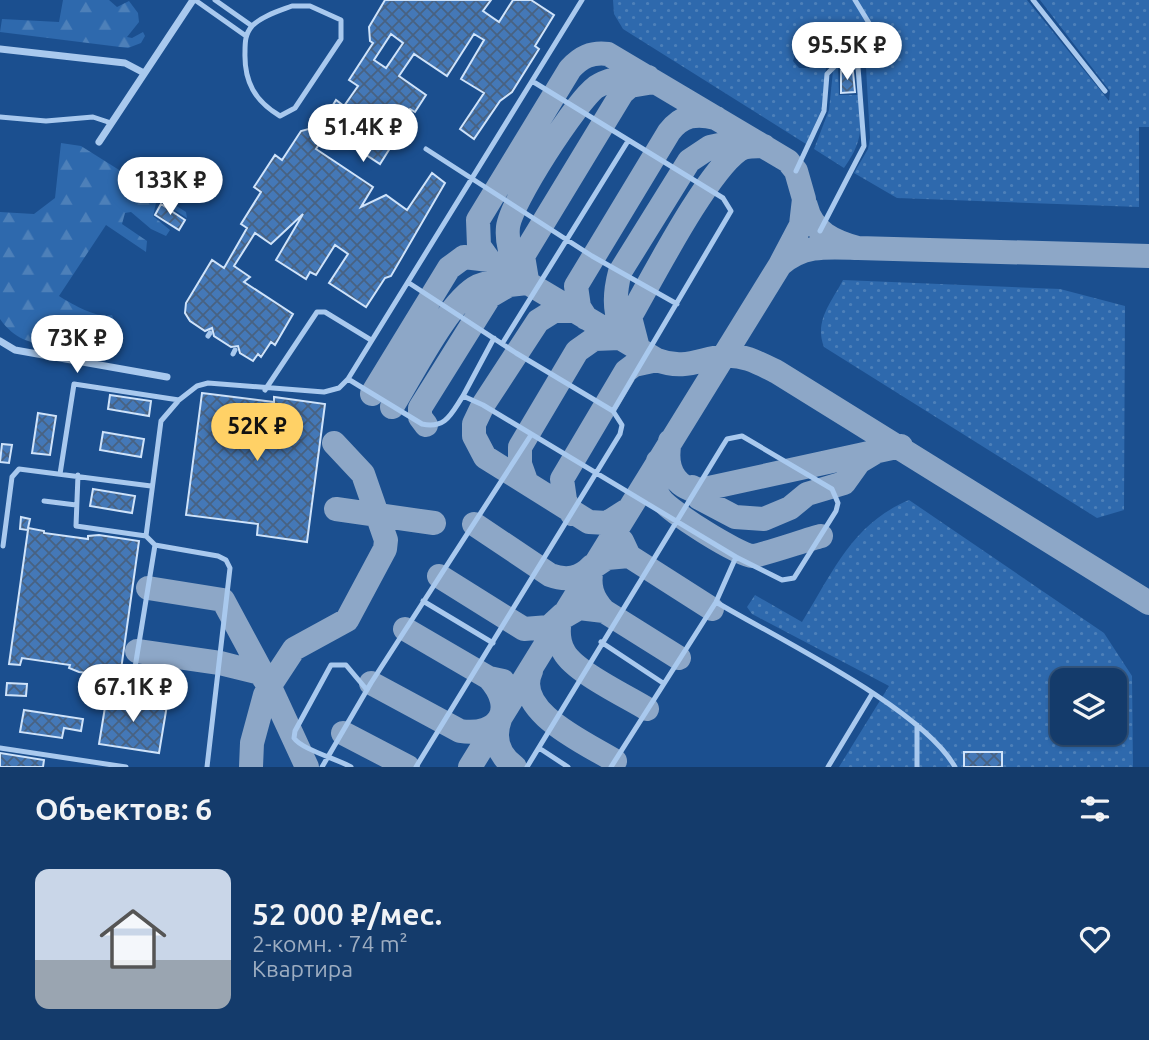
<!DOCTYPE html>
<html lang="ru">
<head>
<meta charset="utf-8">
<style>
	:root { --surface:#143b6b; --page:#1d4271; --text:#f1f3f6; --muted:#9dadc1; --line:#33557e; --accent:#ffd166 }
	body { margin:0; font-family:Ubuntu,sans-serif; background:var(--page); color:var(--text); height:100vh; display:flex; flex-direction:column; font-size:26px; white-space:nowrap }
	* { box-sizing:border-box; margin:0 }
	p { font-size:23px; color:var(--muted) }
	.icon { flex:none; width:38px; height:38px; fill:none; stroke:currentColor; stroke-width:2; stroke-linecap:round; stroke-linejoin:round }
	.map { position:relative; height:767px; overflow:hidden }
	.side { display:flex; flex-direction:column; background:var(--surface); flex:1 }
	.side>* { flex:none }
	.buttons { position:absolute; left:1050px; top:668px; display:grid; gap:14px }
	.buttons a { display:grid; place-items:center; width:77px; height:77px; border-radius:14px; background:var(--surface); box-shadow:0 2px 5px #0004,0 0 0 2px var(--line); font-size:35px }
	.price { position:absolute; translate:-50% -60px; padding:0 16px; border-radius:24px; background:#fff; color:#222; font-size:23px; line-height:46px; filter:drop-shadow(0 2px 4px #0008) }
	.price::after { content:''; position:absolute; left:50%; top:42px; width:21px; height:16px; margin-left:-10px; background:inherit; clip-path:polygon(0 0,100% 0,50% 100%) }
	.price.active { background:var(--accent); color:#111 }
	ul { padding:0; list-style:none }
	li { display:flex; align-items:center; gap:21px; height:175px; padding:0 35px }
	li span { display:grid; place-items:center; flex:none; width:196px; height:140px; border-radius:14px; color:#555 }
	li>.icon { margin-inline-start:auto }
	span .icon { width:84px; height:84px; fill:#fffc; stroke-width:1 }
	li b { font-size:30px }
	h2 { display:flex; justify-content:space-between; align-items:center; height:84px; padding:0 35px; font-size:30px }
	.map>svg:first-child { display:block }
</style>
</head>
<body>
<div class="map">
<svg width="1149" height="767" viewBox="0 0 1149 767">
	<defs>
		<pattern id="grass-dots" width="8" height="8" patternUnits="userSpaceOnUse" patternTransform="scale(1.75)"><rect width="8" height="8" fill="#2e69ad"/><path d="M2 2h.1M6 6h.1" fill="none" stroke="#4d80b9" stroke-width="1.8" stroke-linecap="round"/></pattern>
		<pattern id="forest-firs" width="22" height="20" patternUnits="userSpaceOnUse" patternTransform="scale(1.75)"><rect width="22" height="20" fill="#2e69ad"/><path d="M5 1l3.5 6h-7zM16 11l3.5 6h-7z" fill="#4d80b9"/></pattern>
		<pattern id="building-cross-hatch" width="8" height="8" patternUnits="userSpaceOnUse" patternTransform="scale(1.75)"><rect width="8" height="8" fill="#4478b7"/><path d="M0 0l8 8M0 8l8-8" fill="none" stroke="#486282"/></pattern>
	</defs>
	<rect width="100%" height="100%" fill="#1b4f8f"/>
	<!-- grass -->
	<path fill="url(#grass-dots)" fill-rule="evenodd" d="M613 0H1027L1109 101 1110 91 1040 0H1149V127H1139V207L897 198 854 173 868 149 870 138 866 67 857 56 835 55 833 25 815 24 802 33 793 61 799 68H826L822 109 806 144 623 29 614 14Z
		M838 66 839 95H859C861 128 864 140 844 168L814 149 829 110 833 71Z
		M843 280 1060 289 1125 306 1124 510 1097 518 824 347C814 321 831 303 843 280Z
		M909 500 1104 633 1132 676 1133 767H839L889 686 752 614 747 607 755 595 802 622C833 572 852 524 909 500ZM1062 681H1115V733H1062Z"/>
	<!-- forest -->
	<path fill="url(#forest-firs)" d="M63 0H109L117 7 129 1 138 13 139 22 127 37 132 38 143 32 145 36 141 43 128 48 0 32 2 19 59 22Z
		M61 143 81 146 186 212 187 218 162 202 156 203 153 216 170 230 166 236 151 229 131 212 125 213 122 224 147 241 146 252 106 225 59 296C72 304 97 319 112 315L117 330 110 343C68 334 31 362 0 319V212L34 214 55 198Z"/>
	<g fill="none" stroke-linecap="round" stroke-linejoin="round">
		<!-- taxiway -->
		<path stroke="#8da7c7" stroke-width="24" d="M738 141 764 146C756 146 745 146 739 150 706 173 652 279 630 317L638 348C614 327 612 302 620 272L689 161 710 147Z
			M858 248 1149 256
			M780 265C803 244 828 247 858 248 835 242 812 232 806 206
			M520 279C514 262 506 246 508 227 511 202 576 102 596 87 611 77 631 76 648 77
			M527 280 523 256 622 93 630 86 648 83
			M575 311H554L538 321 483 405 474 424V436L485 457 589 522 607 523 626 511
			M586 318 579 307 576 286 669 132C682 115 696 113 716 118
			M372 394 449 268 464 257 489 260
			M392 407C411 377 449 300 478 286 494 279 510 281 527 283L509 285 490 296 420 408V417L426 425
			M670 441C665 464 671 484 695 491L901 446
			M658 461C654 474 652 487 660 498 668 511 738 555 753 556 759 556 809 539 821 536
			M525 478 520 464V447L577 351 594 339 620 338
			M692 487 699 498 735 517 764 519 790 508 807 494 844 483 859 462 874 453
			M336 509 434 523
			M572 514 565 500 562 479 626 371 634 365 657 360
			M474 524 550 575C566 581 580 579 592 566
			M622 541 629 556 712 609
			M629 556 607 558 592 568C588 586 592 598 604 611L679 658
			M439 576 524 629 549 627 562 615
			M148 588 223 600 265 678
			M604 611 579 608 560 619C558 630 558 642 564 652 575 672 626 696 647 709
			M405 629 489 678 503 681
			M137 651 220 663 260 673 270 687 307 767
			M531 671C512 711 586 743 615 761
			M371 683 460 731C499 737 517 709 489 678
			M500 719C493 738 498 755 515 767
			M343 733 408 767
			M251 767 252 743 265 695 271 684 294 649 347 620 385 549 386 540 363 474 334 443
			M470 767 780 265 801 225 804 199 796 171 788 161 608 54C591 52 581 57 570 69L478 220 479 246 489 260 657 360C683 370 698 360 723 356 743 354 759 363 777 372L1149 603"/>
	</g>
	<!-- building -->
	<path fill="url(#building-cross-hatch)" stroke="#cfe3fa" stroke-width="2" fill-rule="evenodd" d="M385 0H491L483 11 499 22 513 0H531L554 15 535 46 539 49 512 92 500 101 474 139 460 129 484 93 461 79 484 40 474 34 447 76 414 54 399 76 426 95 415 112 410 109 388 142 392 145 380 164 328 130 316 149 373 187 361 207 386 195 407 210 432 173 445 183 391 276 385 278 366 307 329 283 348 254 335 245 316 275 310 272 306 279 276 260 303 214 271 244 255 233 234 266 250 277 244 282 293 314 275 345 271 342 261 357 258 354 253 361 240 353 238 346 231 347 214 336 212 328 205 331 190 321 185 313 186 303 212 260 224 268 247 228 241 224 261 192 254 187 275 155 282 160 301 131 320 126 336 100 344 106 358 86 349 80 373 43 370 41 369 27ZM391 34 403 43 386 68 374 60Z
		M826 36 827 55H809L808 37Z
		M841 71 853 72 855 92 841 93Z
		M161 204 185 220 179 230 155 215Z
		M202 393 274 402V397L325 404 307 542 257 535 258 524 186 515Z
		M110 395 151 401 149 416 108 409Z
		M38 413 56 416 50 455 32 453Z
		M103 432 144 439 141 457 100 450Z
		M2 444 12 445 9 463 0 462Z
		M93 489 135 496 132 513 90 506Z
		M21 517 30 519 28 528 44 531V533L88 539V536L99 535 139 541 120 677 79 672 69 668 70 665 22 658 20 665 9 664 28 530 20 529Z
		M7 683 27 684 26 696 6 695Z
		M107 695 167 705 159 753 99 744Z
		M24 710 83 719 81 731 64 728 62 738 20 732Z
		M964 752H1002V767H964Z
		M0 753 44 760 43 767H0Z"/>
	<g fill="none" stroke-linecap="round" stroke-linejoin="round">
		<!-- service -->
		<path stroke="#a9c9ee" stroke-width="5" d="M195 0 246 36
			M215 0 252 26
			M855 0 889 56
			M1033 0 1105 91
			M292 6H310L341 20V39L295 108 280 116C255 101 244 82 245 52 245 43 245 34 252 26 262 16 279 11 292 6Z
			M532 81 348 379 422 424C446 429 451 414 463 396L483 405 736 557 716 602 611 767
			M0 117 46 121 93 117 111 123
			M426 149 592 256 677 304
			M796 171 824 111 827 74 836 65 858 67 864 146 820 231
			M409 283 516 353 613 411
			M208 336 210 333
			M502 344 628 141
			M233 354 235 350
			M265 390 317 312H325L371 340
			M463 396 494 338
			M60 474 74 384 179 400
			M78 475 76 526 146 536 155 545 218 556 226 560 230 568 207 767
			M44 501 76 505
			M146 536 161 421 179 400 197 386 208 383 324 392 339 388 348 379
			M3 546 12 477 19 469 151 486
			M423 601 493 643
			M716 602C778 639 922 708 955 767
			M601 642 663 683
			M107 689 125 691 132 686 155 545
			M0 748 126 767
			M539 748 568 767
			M322 767 371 683 531 435
			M351 767C337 759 301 749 294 738L295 731 331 665H346L367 690
			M416 767 620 434 622 425 613 411 731 211 723 198 532 81 582 0
			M527 767 722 447 727 439 742 436 832 489 838 503 836 511 794 578 782 580 736 557
			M828 767 872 694
			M917 767V725"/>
		<!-- minor -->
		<path stroke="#a9c9ee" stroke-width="7" d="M0 49 125 63 144 73
			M99 142 193 0
			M0 341 15 350 167 377"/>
	</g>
</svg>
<div class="buttons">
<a><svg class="icon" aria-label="layers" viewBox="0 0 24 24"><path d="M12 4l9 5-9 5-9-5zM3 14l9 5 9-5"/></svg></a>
</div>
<b class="price" style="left:847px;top:82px">95.5K ₽</b>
<b class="price" style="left:363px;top:164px">51.4K ₽</b>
<b class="price" style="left:170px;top:217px">133K ₽</b>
<b class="price" style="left:77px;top:375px">73K ₽</b>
<b class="price active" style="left:257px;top:463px">52K ₽</b>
<b class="price" style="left:133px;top:724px">67.1K ₽</b>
</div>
<section class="side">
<h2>Объектов: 6<svg class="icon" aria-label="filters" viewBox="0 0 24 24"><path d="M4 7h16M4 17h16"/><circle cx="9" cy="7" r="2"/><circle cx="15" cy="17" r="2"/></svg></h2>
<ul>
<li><span style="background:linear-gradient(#c9d6e8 65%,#9aa5b1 0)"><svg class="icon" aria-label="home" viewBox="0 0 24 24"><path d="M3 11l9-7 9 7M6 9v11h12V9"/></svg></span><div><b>52 000 ₽/мес.</b><p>2-комн. · 74 m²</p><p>Квартира</p></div><svg class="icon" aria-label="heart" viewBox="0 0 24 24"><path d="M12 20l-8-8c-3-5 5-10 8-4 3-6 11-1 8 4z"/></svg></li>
</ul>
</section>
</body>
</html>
